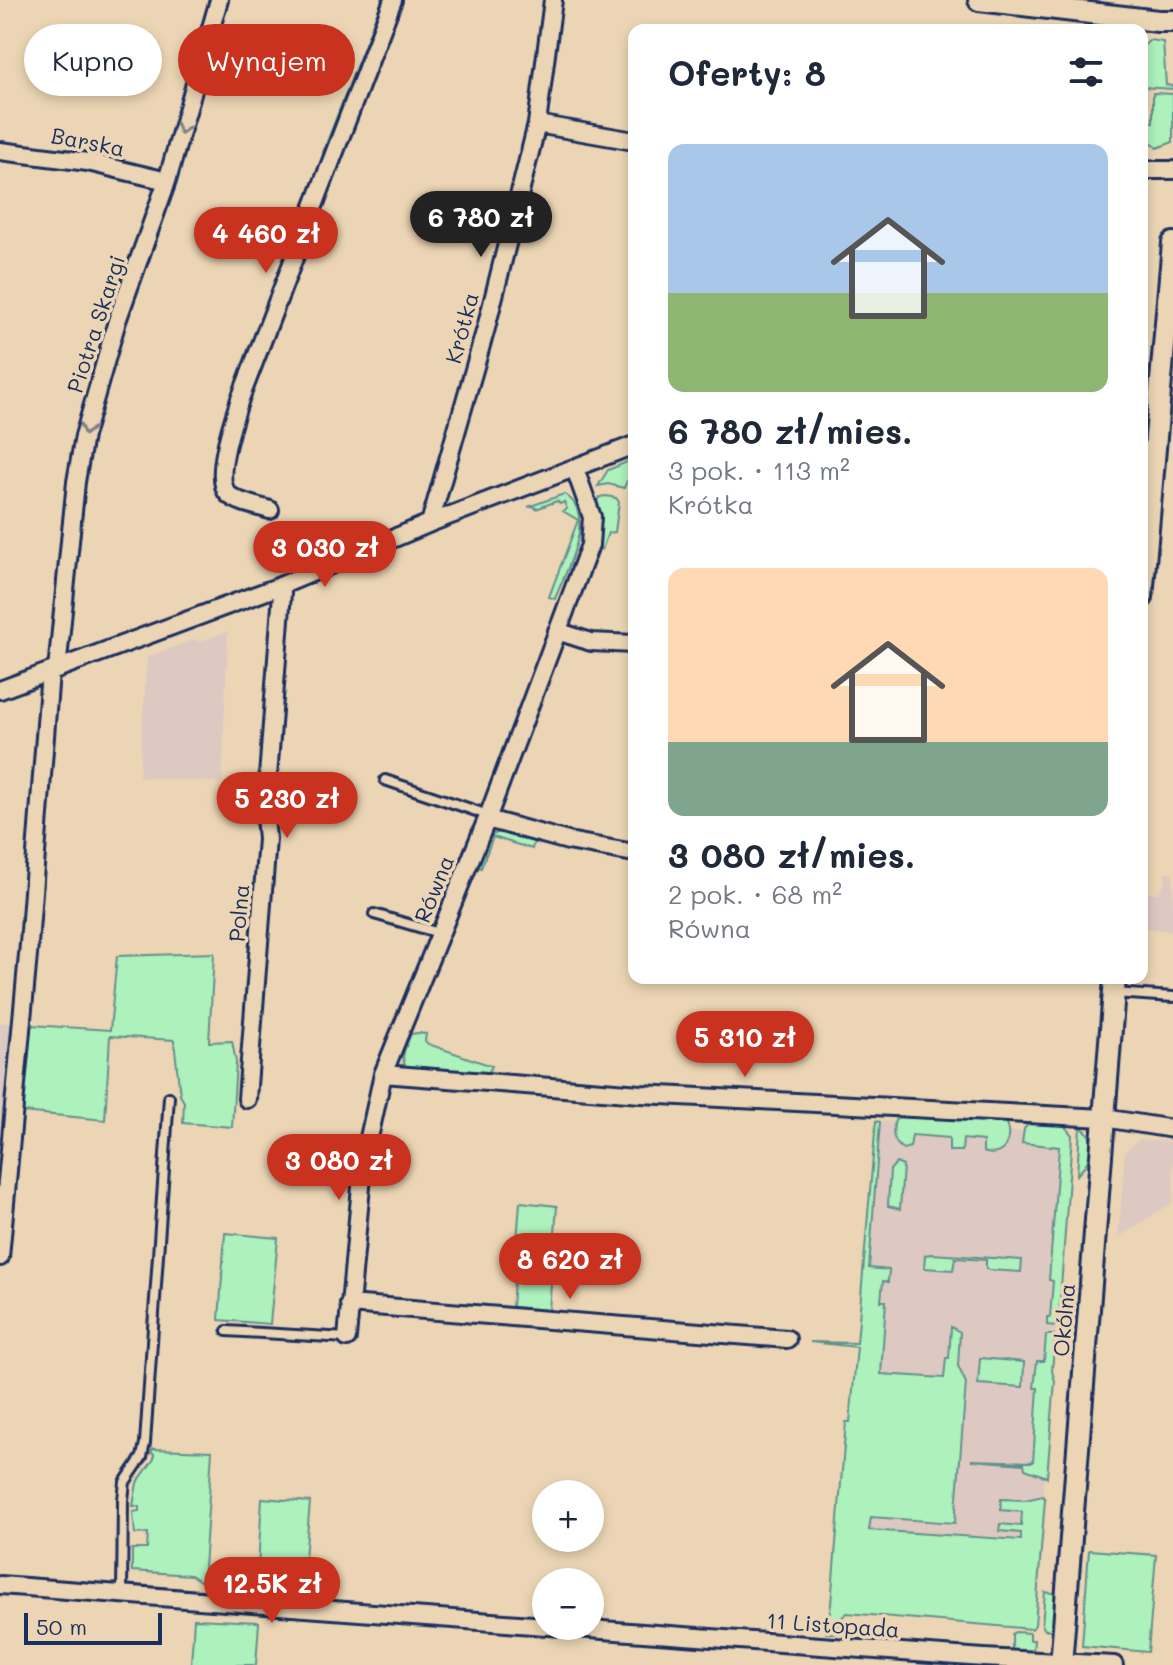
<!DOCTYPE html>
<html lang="pl">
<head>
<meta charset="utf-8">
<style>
	:root { --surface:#fff; --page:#f2f2f3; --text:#1f2937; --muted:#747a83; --accent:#c8321e }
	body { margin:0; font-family:Mali,sans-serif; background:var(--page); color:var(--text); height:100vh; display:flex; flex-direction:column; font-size:30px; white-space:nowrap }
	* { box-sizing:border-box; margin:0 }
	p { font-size:26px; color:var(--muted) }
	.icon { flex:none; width:44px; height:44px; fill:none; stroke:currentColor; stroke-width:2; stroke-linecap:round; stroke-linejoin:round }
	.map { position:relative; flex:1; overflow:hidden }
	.sheet { position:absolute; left:628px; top:24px; width:520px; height:960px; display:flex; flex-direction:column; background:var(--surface); border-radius:16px; box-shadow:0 4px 12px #0003 }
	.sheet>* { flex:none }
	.guide { position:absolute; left:24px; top:24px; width:484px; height:72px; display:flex; gap:16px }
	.tools { position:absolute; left:532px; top:1480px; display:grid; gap:16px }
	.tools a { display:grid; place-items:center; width:72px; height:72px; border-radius:50%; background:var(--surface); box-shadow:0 4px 12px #0003; font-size:40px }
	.scale { position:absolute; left:24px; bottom:20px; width:138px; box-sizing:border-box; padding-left:8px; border:4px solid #1b2f5e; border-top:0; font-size:22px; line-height:28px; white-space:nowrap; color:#1b2f5e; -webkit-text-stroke:6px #ebd5b4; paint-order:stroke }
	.price { position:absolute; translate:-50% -68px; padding:0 18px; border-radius:28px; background:var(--accent); color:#fff; font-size:26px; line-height:52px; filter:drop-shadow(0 2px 4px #0008) }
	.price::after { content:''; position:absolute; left:50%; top:48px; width:24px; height:18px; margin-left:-12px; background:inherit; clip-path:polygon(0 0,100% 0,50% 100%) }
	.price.active { background:#222; color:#fff }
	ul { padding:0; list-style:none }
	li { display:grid; align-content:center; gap:16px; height:424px; padding:0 40px }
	li span { display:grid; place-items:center; height:248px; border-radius:16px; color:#555 }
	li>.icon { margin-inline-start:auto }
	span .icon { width:144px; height:144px; fill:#fffc; stroke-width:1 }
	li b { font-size:34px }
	h2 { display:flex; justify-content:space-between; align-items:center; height:96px; padding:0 40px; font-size:34px }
	.pill { padding:0 28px; border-radius:36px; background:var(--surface); box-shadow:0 4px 12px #0003; font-size:28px; line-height:72px }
	.pill.active { background:var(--accent); color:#fff }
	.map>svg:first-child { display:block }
</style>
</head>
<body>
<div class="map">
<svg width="1173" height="1665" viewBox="0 0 1173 1665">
	<rect width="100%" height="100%" fill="#ebd5b4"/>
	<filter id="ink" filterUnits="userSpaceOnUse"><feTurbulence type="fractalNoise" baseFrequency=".0125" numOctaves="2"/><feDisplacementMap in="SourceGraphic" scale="16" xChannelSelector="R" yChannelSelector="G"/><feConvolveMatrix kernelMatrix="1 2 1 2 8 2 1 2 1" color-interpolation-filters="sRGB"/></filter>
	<g filter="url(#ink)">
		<!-- built -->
		<path fill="#ddc9c1" d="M228 631 222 783 139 777 147 657 196 639 199 642Z
			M1165 872H1173V931L1142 928V892L1158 893 1165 882Z
			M0 1023H12L5 1131 0 1135Z
			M875 1121 1071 1136 1035 1592 837 1612Z
			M1140 1139 1173 1142V1202L1118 1238 1125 1152Z"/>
		<!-- green -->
		<path fill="#adf1bc" stroke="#64908d" stroke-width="2" d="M382 0H385L326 152H323Z
			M1150 40 1163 42 1166 85 1173 86V89L1142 87V47Z
			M1153 93 1173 94V142L1157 148 1142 133V122H1153Z
			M634 459V477L627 481 624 488 608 484 598 486 608 470Z
			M564 494C599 514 565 572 555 599L549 597 578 520 563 511 567 509 564 502 560 504 557 501 536 509 534 506 528 507Z
			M606 496 616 498 619 502 615 532 608 533 602 550 597 545 600 528 596 502 600 497Z
			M502 832 534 842 532 849 493 837 481 868 478 867C477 852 486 833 502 832Z
			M214 953 209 1042 232 1041 236 1062 232 1127 183 1123 184 1102 180 1095 174 1040 110 1036 105 1120 23 1112 31 1025 110 1030 117 956Z
			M417 1033 426 1034 425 1041 428 1044 492 1066 488 1073 405 1066C400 1055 407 1044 411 1034Z
			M901 1114 1004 1120C1015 1138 1004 1160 983 1152V1141L963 1139 962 1151H949V1138L912 1135 910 1147 903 1149C892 1142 892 1132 895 1120Z
			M876 1121 880 1122 869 1268 889 1270 888 1282 883 1281 881 1301H886L881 1374 944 1378 946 1358H949L951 1327 960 1332 958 1366 966 1383 955 1523 871 1517 869 1530 1021 1540V1533L999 1531 1000 1524 1021 1526 1022 1512 1001 1510V1499L1025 1500 1043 1496 1045 1499 1035 1625 1032 1629 847 1613 840 1619 839 1629 836 1633H826L831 1604 846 1422H850L857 1347 810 1342 857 1343Z
			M1030 1122 1063 1124 1072 1135 1059 1316 1056 1318V1326L1047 1325V1317H1050L1053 1281 1049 1280 1059 1147 1022 1143 1024 1129Z
			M1080 1127C1101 1138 1090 1162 1077 1175Z
			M896 1163 903 1166 900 1209 888 1206 890 1170Z
			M520 1202 557 1206 549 1310 512 1307Z
			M225 1233 278 1238 270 1324 219 1320Z
			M932 1254 1022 1260 1021 1272 989 1270 986 1268V1260L955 1258 953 1270 924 1268 925 1255Z
			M1046 1335H1055L1052 1371 1055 1381 1047 1477 1025 1469 1024 1464 971 1460 1033 1462 1038 1388H1034L1037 1361H1044Z
			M980 1358 1024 1362 1023 1387 978 1384Z
			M153 1449 212 1451 203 1583 191 1575 132 1571V1549H147L148 1533 135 1534 133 1512 139 1511V1506H133L137 1483 154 1459V1454L151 1453Z
			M262 1498 310 1502 302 1592 257 1586Z
			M1089 1550 1156 1555 1148 1652 1082 1646Z
			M1045 1592 1058 1594 1055 1630H1045L1042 1625Z
			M194 1619 259 1622 256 1665H191Z
			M1015 1632 1030 1633V1640H1034L1033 1652 1012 1651V1634Z"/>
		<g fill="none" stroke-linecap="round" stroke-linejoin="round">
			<defs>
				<path id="service" d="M385 780 488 815
					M374 914 439 933
					M1114 993 1173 997
					M227 1331 347 1338
					M122 1594 123 1500 125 1482 142 1457 145 1443 169 1097"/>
				<path id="minor" d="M537 124 634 141
					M0 151 88 162 167 181
					M1142 170H1173
					M270 510C257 506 238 503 228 494 213 478 234 418 240 399L393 0
					M430 523 486 328 537 124 553 0
					M557 631 591 642 634 644
					M57 670 76 482 84 436 117 321 167 181 219 0
					M0 690 280 586 430 523 634 445
					M487 819 568 841 634 853
					M383 1074 641 1094 1104 1118 1173 1129
					M247 1099 267 839 265 816 282 593 280 586
					M0 1257 29 944 50 672
					M349 1304 787 1339
					M347 1338 363 1165 383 1074 487 819 590 545 592 517 575 469
					M0 1585 546 1626
					M548 1626 984 1658 1114 1665"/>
				<path id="tertiary" d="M979 0 1158 21H1173
					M1142 597 1173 243
					M1061 1665 1115 978"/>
			</defs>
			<!-- service casing -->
			<use href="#service" stroke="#1b2f5e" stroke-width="14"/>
			<!-- minor casing -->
			<use href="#minor" stroke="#1b2f5e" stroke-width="22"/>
			<!-- tertiary casing -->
			<use href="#tertiary" stroke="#1b2f5e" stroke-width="26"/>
			<!-- service -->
			<use href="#service" stroke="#ebd5b4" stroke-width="8"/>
			<!-- minor -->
			<use href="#minor" stroke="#ebd5b4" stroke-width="16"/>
			<!-- tertiary -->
			<use href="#tertiary" stroke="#ebd5b4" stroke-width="20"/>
		</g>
		<!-- one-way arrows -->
		<defs><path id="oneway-chevron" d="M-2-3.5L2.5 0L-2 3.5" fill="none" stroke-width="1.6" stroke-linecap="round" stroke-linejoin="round" transform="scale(2)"/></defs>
		<g stroke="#838289">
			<use href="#oneway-chevron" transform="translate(182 129) rotate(106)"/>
			<use href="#oneway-chevron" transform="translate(86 430) rotate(104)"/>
		</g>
	</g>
	<g text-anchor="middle" stroke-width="7" stroke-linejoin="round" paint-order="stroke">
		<!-- street labels -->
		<g font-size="22" fill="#1b2f5e" stroke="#ebd5b4">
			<text transform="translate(88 142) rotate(11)" y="8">Barska</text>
			<text transform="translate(96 324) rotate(-72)" y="8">Piotra Skargi</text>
			<text transform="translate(462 328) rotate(-75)" y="8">Krótka</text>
			<text transform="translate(434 889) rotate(-68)" y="8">Równa</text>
			<text transform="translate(239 913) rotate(-85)" y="8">Polna</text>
			<text transform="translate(1064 1320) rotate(-85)" y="8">Okólna</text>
			<text transform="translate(833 1625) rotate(4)" y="8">11 Listopada</text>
		</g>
	</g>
</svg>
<div class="tools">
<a>+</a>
<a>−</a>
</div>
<div class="scale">50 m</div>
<b class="price active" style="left:481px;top:259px">6 780 zł</b>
<b class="price" style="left:266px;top:275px">4 460 zł</b>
<b class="price" style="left:325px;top:589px">3 030 zł</b>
<b class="price" style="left:287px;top:840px">5 230 zł</b>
<b class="price" style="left:745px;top:1079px">5 310 zł</b>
<b class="price" style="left:339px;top:1202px">3 080 zł</b>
<b class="price" style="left:570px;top:1301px">8 620 zł</b>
<b class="price" style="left:272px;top:1625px">12.5K zł</b>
<div class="guide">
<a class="pill">Kupno</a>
<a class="pill active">Wynajem</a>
</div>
<section class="sheet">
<h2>Oferty: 8<svg class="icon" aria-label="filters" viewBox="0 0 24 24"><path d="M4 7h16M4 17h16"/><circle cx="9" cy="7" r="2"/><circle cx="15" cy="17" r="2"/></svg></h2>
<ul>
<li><span style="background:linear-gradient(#a9c7e8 60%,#8fb573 0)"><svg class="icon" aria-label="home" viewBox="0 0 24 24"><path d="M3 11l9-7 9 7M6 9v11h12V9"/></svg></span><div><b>6 780 zł/mies.</b><p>3 pok. · 113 m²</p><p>Krótka</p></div></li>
<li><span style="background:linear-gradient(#ffd9b3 70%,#7fa58c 0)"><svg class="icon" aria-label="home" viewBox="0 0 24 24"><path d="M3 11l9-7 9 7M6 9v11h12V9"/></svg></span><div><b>3 080 zł/mies.</b><p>2 pok. · 68 m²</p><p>Równa</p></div></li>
</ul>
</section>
</div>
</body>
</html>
